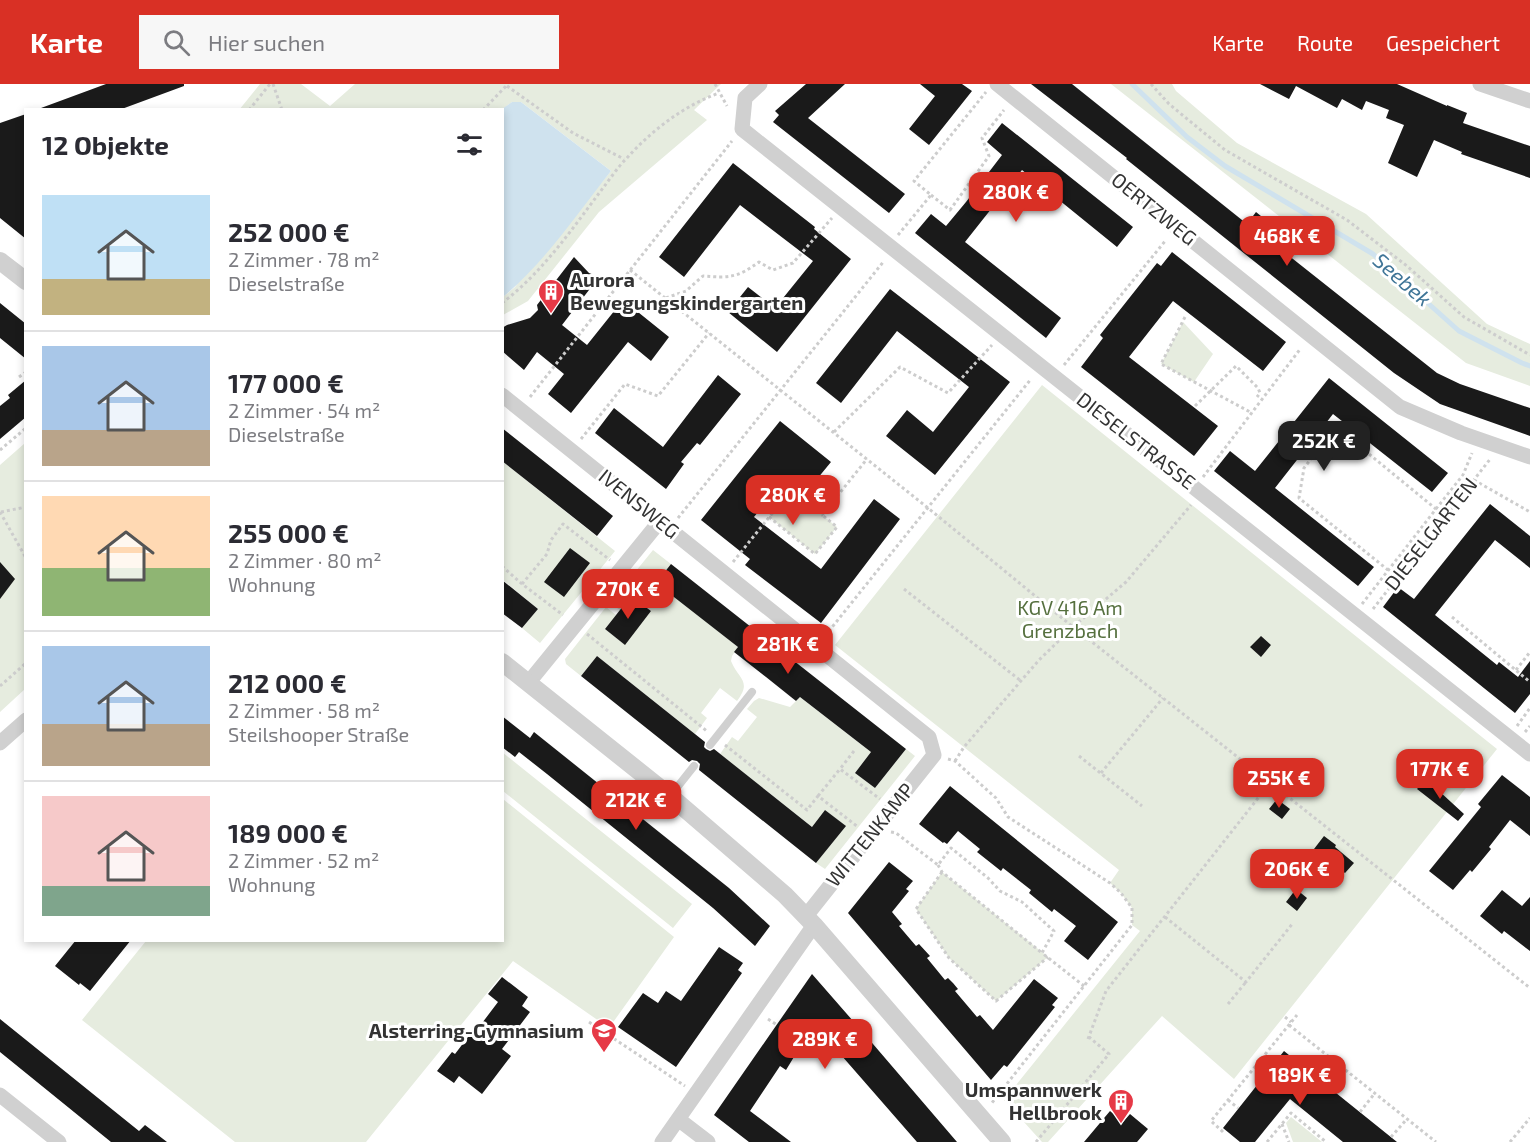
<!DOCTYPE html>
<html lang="de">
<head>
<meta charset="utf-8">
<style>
	:root { --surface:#fff; --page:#f7f7f7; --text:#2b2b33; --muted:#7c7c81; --line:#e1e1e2; --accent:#d93025 }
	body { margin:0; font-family:"Exo 2",sans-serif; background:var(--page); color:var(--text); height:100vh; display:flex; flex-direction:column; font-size:22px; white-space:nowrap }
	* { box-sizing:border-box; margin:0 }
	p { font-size:20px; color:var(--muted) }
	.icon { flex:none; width:33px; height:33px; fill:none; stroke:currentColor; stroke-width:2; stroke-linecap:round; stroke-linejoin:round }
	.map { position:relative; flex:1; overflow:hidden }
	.sheet { position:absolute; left:24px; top:24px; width:480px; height:834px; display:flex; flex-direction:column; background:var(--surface); border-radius:0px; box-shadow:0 3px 9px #0003 }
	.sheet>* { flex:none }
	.price { position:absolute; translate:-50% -51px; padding:0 14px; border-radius:12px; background:var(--accent); color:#fff; font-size:20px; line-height:39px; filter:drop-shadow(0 2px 3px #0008) }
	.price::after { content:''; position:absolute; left:50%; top:36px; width:18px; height:14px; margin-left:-9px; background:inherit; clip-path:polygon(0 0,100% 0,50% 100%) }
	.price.on { background:#222; color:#fff }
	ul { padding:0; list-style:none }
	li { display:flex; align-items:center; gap:18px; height:150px; padding:0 18px }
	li+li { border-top:2px solid var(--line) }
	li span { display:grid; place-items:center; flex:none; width:168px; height:120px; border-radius:0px; color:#555 }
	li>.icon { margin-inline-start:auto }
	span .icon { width:72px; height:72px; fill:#fffc; stroke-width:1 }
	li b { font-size:26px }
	h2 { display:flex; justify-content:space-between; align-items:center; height:72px; padding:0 18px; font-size:26px }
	header { display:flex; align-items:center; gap:36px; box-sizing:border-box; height:84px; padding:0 30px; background:var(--accent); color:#fff }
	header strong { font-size:28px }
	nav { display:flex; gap:33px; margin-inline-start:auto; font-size:21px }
	.search { width:420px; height:54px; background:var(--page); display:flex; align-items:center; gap:15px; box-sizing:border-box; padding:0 21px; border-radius:0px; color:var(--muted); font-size:22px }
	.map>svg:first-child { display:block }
</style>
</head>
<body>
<header>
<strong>Karte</strong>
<div class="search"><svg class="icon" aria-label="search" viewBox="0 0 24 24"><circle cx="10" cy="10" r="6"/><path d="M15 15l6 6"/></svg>Hier suchen</div>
<nav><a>Karte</a><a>Route</a><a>Gespeichert</a></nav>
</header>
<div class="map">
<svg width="1530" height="1058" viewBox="0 0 1530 1058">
	<rect width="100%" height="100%" fill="#fff"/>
	<!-- green -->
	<path fill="#e6ecdf" d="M260 0H301L330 22 355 0H721L694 26 707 36 599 128 528 217 503 231V213L515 203 611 87 521 18H512L502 26H239Z
		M1111 0H1172L1176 7 1237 59 1366 130 1487 240 1530 260V302L1466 279Z
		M1183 238 1213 270 1194 298 1161 280Z
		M1042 301 1497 665 1234 995 1162 932 1048 1058H1042L1004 1016 1140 847 1132 841V824L1121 809 1110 799 1119 786 835 561Z
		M25 359V605L0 628V381Z
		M502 377 615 467 540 559 522 544 538 525 503 496Z
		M791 406 837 443 815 470 769 433Z
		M653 466 671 480 657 498 738 563 732 572 731 577C739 596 752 597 737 617L720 604 701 629 707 634 695 650 597 572 581 592 566 580 565 575 606 523 616 531 605 545 624 560 651 527 631 512 620 526 610 519Z
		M800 613 871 668 855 689 875 704 906 665 915 672 825 785 816 779 845 742 825 726 812 743 720 670 732 653 738 657 757 633 747 625 754 617 759 614 790 623Z
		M502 668 692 820 673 844 503 707Z
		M503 715 674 853 609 944 513 877 366 1058H235L82 936 146 857 502 856Z
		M942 788 1048 873 996 917 949 874 916 825Z
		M1291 1033 1322 1058H1293L1286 1039Z"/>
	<!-- water -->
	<path fill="#cfe2ee" d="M512 18H521L611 87C577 130 545 178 503 213L502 25Z"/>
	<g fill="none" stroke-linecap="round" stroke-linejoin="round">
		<!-- stream -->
		<path stroke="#cfe2ee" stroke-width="5" d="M1132 0 1187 53 1225 82 1373 170 1459 247 1522 279 1530 282"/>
	</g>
	<!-- building -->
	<path fill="#1a1a1a" d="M106 0H184V2L119 26H41V24Z
		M806 0H845L808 34 905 110 889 129 773 38 779 31 775 27Z
		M920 0H962L972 7 929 61 909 45 935 12Z
		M1031 0H1072L1247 140 1256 128 1272 141 1264 152 1437 289 1460 300 1530 324V352L1440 320 1394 289 1126 75 1127 74Z
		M1260 0H1397L1447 22V21L1467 29 1463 39 1530 62V94L1461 70 1462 68 1434 56 1417 93 1388 79 1404 41 1386 34 1389 26 1366 17 1362 26 1342 15 1337 24 1296 2 1289 15Z
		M26 30V155L0 134V39Z
		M1002 39 1133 143 1117 163 1022 86 965 158 1061 234 1046 254 915 149 931 130 946 142 966 118 1002 71 987 58Z
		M733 79 815 143 814 145 851 175 777 268 728 228 748 203 775 224 813 177 740 121 684 193 659 173Z
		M1172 168 1286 258 1263 287 1173 217 1129 273 1218 342 1194 372 1081 283 1103 254 1100 251 1157 179 1161 182Z
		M574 173 589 189 599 193 562 241 587 261 623 216 669 253 651 277 628 258 571 329 548 310 564 290 537 268 524 286 502 267V244L507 241 530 234 538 226 537 221Z
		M890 205 1010 298 935 391 886 352 907 326 933 348 969 303 897 247 841 319 816 299Z
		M0 219 26 240V275L0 254Z
		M718 291 741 310 700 361 697 359 681 378 684 380 666 405 595 349 614 324 663 363Z
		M1329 294 1448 389 1432 408 1333 330 1275 404 1374 483 1358 502 1214 387 1230 367 1255 387Z
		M26 296V333L0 355V322L10 314 8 311Z
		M780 337 831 378 808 406 788 391 754 433 821 485 874 415 900 435 821 539 745 481 750 475 701 436Z
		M502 344 613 432 597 452 502 377Z
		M1490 420 1530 452V484L1495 456 1435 531 1497 581 1499 578 1518 593 1530 577V610L1515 629 1383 523 1398 503 1414 515Z
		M570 464 590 479 564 513 544 498Z
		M0 478 15 495 0 515Z
		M671 480 906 665 875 704 855 689 871 668 800 613 796 617 766 593 734 568 738 563 656 499Z
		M502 496 538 525 522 544 502 529Z
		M631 512 651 527 625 561 605 545Z
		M1261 552 1271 561 1261 573 1250 563Z
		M597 572 705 658 704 663 706 665 710 667 714 665 812 743 825 726 846 742 816 779 699 686 700 680 697 677 692 676 689 678 581 592Z
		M502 632 530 654 534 648 729 804 770 842 755 862 713 824 547 690 519 668 515 673 502 663Z
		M1502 691 1530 713V752L1510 736 1489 763 1491 765 1472 788 1470 786 1453 806 1429 787 1481 723 1478 720Z
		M1426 695 1464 730 1458 737 1417 705Z
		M950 702 1118 838 1088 876 1064 857 1076 842 1054 825 1052 828 1029 809 1031 806 1003 784 1001 787 977 768 980 765 958 747 947 760 944 758 943 759 919 740Z
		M1277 715 1290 725 1282 735 1269 725Z
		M1324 752 1336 761 1335 763 1354 779 1345 789 1314 765Z
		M889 778 913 797 906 805 909 807 892 828 902 840 899 842 916 862 919 860 930 872 927 874 945 896 948 894 953 899 958 905 955 907 977 933 980 931 993 946 1034 895 1058 914 1052 921 1055 923 1007 983 1004 981 991 996 848 829Z
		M1296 805 1307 814 1297 827 1286 818Z
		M1502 806 1522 822 1530 813V867L1504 847 1502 850 1480 832Z
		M76 856H131L90 907 80 899 79 901 55 882Z
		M719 863 743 879 738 886 742 889 676 983 618 943 643 909 658 919 666 907 681 917Z
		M812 890 867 953 957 1058H917L814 940 786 986 780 982 750 1027 791 1058H749L714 1031Z
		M502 893 528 913 522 922 530 928 502 965 511 972 482 1010 459 992 454 999 437 987 452 968 455 970 471 949 473 951 498 918 488 910Z
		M0 935 139 1047 145 1041 167 1058H111L0 968Z
		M1284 967 1346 1017 1397 1058H1343L1290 1015 1255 1058H1240L1223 1044Z
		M1110 1027 1123 1038 1130 1030 1148 1045 1137 1058H1084Z"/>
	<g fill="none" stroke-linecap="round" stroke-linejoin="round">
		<!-- path -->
		<path stroke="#cdcdcd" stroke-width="3" stroke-dasharray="3 3" stroke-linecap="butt" d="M273 0 282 26
			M715 0 727 22
			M1151 0 1169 20 1225 66 1347 136 1407 182 1464 233 1530 271
			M507 2 573 49 624 75
			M249 26 270 0
			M483 26 508 0
			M931 111 950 126 989 72 982 54 1004 26
			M898 151 931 111 914 97 986 8
			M630 186 928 424 1073 543 1530 904
			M666 214 686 207 703 192C729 194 737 194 759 178L773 186 793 179 832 134
			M502 219C543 188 572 145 603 104 610 95 617 84 626 75 651 47 683 22 719 9
			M1185 233 1161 280 1252 329
			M1064 281 1166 156
			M19 293 26 288
			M530 313 732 57
			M1195 322 1236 282 1258 304 1260 309 1257 313
			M834 348 900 283 948 309 992 261
			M581 355 625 300 658 312 709 249
			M0 366 26 344
			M1203 393 1301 264
			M1474 396 1530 428
			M1436 425 1463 391 1472 369
			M0 428 26 474
			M1 428 26 423
			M769 433 815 470 837 443 822 431
			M678 434 884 177
			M733 478 791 406 822 431 867 375
			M502 482 522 500 563 531
			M522 500 547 470 551 456 563 440 610 476
			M904 505 1021 597
			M1362 520 1436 425 1336 343 1304 384 1299 414 1388 486
			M1373 525 1491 374
			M1452 533 1530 598
			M587 550 708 648
			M825 552 1031 295
			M1516 586 1530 568
			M0 602 26 579
			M1517 642 1530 624
			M1525 648 1530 642
			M725 661 807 726 818 712 858 743
			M854 667 840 685 880 715
			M1079 672 1142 722
			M948 675 955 677 996 714 1008 733 1110 799 1121 809 1132 824V841L991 1020
			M955 677 964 663 1039 576 1073 543 1126 498 1191 421
			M1101 689 1163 614
			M818 712 840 685
			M891 748 896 749 938 781 951 764 988 794 1000 807 1022 818 1054 847 1042 869 1084 902
			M938 781 942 788 1042 869
			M942 788 916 825 949 874 996 917 1048 873
			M1165 833 1246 898 1293 839
			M1228 920 1246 898
			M1285 933 1291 938
			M768 935 777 941
			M589 938 685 1002
			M1289 941 1436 1058
			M1088 955 1106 907 1270 699
			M803 958 809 961
			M1263 973 1273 981
			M1329 1003 1344 984
			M1228 1016 1238 1024
			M1360 1028 1375 1009
			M1282 1040 1289 1058
			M1223 1048 1211 1037 1297 931
			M1391 1053 1407 1035
			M1036 1058 1109 970 1089 953
			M1267 1058 1291 1029 1326 1058
			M1510 1058 1530 1034"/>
		<!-- service -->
		<path stroke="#d0d0d0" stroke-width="8" d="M710 661 752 608
			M671 711 694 682"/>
		<!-- minor -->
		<path stroke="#d0d0d0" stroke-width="15" d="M760 0 745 14 742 45 1530 670
			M997 0 1400 323 1461 349 1530 373
			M1480 0 1530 17
			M502 311 929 653 934 671 806 832
			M529 598 660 437
			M0 659 26 636
			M0 1011 59 1058
			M678 1035 708 1058
			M662 1058 814 841"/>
		<!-- tertiary -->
		<path stroke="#d0d0d0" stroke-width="18" d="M0 177 26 197
			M502 578 670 712 785 811 814 841 1002 1058"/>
	</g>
	<!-- icons -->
	<defs>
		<symbol id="building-pin" viewBox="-11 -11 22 30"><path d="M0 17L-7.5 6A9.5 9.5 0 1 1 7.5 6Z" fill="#e63946" stroke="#fff"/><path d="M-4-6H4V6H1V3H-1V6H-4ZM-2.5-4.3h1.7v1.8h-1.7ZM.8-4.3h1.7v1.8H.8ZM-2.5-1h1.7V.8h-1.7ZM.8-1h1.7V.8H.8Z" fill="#fff"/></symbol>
		<symbol id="school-pin" viewBox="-11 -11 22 30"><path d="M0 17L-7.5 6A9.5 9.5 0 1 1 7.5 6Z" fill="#e63946" stroke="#fff"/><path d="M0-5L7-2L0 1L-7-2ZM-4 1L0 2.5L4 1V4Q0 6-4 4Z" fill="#fff"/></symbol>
	</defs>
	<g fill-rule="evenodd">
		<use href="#building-pin" x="536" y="193" width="30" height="40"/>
		<use href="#school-pin" x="589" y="932" width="30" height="40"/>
		<use href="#building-pin" x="1106" y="1003" width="30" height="40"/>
	</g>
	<g text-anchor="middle" stroke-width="6" stroke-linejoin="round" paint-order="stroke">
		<!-- street labels -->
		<g font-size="20" fill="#333" stroke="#fff">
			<text transform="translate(1154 125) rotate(39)" y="7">OERTZWEG</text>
			<text transform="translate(1136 357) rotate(38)" y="7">DIESELSTRASSE</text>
			<text transform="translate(639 420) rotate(39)" y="7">IVENSWEG</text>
			<text transform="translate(1431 450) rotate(-52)" y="7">DIESELGARTEN</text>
			<text transform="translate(870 751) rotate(-51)" y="7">WITTENKAMP</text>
		</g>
		<!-- poi labels -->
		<g font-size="20" font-weight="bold" fill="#333" stroke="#fff" text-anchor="end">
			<text x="570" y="203" text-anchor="start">Aurora<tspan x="570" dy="23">Bewegungskindergarten</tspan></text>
			<text x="584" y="954">Alsterring-Gymnasium</text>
			<text x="1102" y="1013">Umspannwerk<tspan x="1102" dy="23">Hellbrook</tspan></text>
		</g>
		<!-- park labels -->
		<g font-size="20" fill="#56703f" stroke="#fff">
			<text x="1070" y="531">KGV 416 Am<tspan x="1070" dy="23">Grenzbach</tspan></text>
		</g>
		<!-- water labels -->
		<g font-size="21" font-style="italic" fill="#3f7597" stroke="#fff">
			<text transform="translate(1402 196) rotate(41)" y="7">Seebek</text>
		</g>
	</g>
</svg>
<b class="price" style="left:1016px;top:139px">280K €</b>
<b class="price" style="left:1287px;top:183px">468K €</b>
<b class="price on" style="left:1324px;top:388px">252K €</b>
<b class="price" style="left:793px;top:442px">280K €</b>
<b class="price" style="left:628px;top:536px">270K €</b>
<b class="price" style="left:788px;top:591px">281K €</b>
<b class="price" style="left:1440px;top:716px">177K €</b>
<b class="price" style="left:1279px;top:725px">255K €</b>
<b class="price" style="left:636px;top:747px">212K €</b>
<b class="price" style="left:1297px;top:816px">206K €</b>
<b class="price" style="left:825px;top:986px">289K €</b>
<b class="price" style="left:1300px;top:1022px">189K €</b>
<section class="sheet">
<h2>12 Objekte<svg class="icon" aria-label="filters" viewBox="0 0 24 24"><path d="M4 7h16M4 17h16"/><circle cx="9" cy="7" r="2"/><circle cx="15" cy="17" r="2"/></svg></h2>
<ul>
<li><span style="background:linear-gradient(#bfe0f5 70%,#c2b280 0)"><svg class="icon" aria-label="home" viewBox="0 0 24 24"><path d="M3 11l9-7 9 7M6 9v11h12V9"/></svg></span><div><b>252 000 €</b><p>2 Zimmer · 78 m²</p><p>Dieselstraße</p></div></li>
<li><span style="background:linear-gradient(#a9c7e8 70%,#b9a48a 0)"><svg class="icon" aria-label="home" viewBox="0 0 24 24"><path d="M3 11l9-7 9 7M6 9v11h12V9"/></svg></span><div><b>177 000 €</b><p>2 Zimmer · 54 m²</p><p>Dieselstraße</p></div></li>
<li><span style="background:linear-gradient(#ffd9b3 60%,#8fb573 0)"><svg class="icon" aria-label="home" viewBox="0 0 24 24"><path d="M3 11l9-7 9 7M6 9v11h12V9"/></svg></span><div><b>255 000 €</b><p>2 Zimmer · 80 m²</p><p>Wohnung</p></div></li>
<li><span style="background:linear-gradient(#a9c7e8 65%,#b9a48a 0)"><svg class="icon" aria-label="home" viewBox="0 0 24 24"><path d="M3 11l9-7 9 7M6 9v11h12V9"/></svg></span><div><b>212 000 €</b><p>2 Zimmer · 58 m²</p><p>Steilshooper Straße</p></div></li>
<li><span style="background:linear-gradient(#f6c9c9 75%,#7fa58c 0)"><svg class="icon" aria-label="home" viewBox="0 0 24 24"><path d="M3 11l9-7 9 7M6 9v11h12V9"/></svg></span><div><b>189 000 €</b><p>2 Zimmer · 52 m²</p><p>Wohnung</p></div></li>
</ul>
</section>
</div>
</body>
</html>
